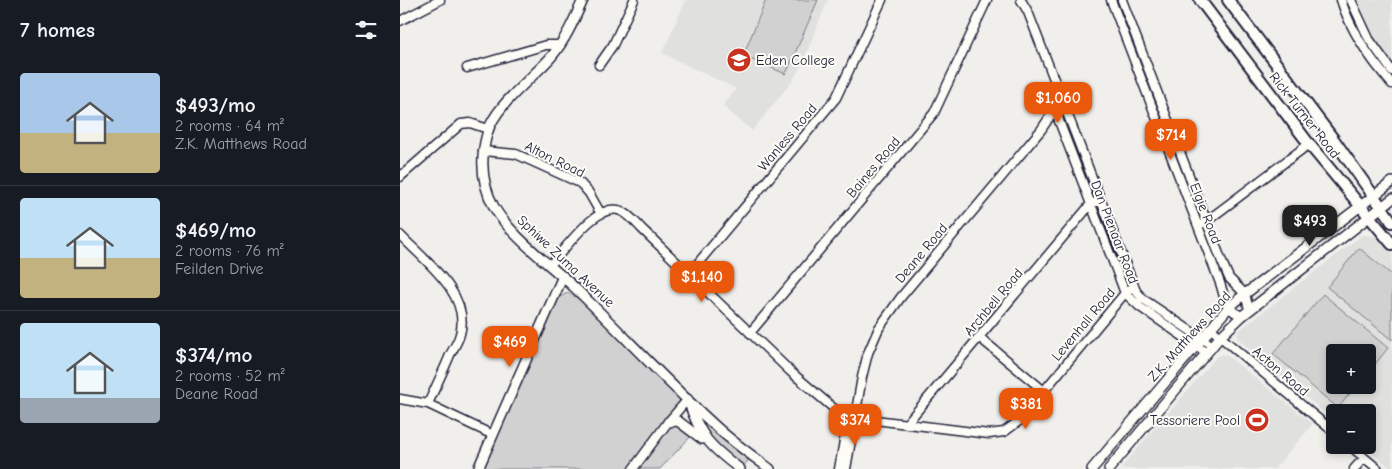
<!DOCTYPE html>
<html lang="en">
<head>
<meta charset="utf-8">
<style>
	:root { --surface:#171b24; --page:#20242c; --text:#f1f3f6; --muted:#9ea1a6; --line:#363941; --accent:#ea580c }
	body { margin:0; font-family:"Comic Neue",sans-serif; background:var(--page); color:var(--text); height:100vh; display:flex; flex-direction:column; font-size:19px; white-space:nowrap }
	* { box-sizing:border-box; margin:0 }
	p { font-size:16px; color:var(--muted) }
	.icon { flex:none; width:28px; height:28px; fill:none; stroke:currentColor; stroke-width:2; stroke-linecap:round; stroke-linejoin:round }
	.map { position:relative; flex:1; overflow:hidden }
	.sheet { display:flex; flex-direction:column; background:var(--surface); width:400px }
	.sheet>* { flex:none }
	.fabs { position:absolute; left:926px; top:344px; display:grid; gap:10px }
	.fabs a { display:grid; place-items:center; width:50px; height:50px; border-radius:5px; background:var(--surface); box-shadow:0 2px 8px #0003; font-size:25px }
	.price { position:absolute; translate:-50% -42px; padding:0 11px; border-radius:10px; background:var(--accent); color:#fff; font-size:16px; line-height:32px; filter:drop-shadow(0 1px 2px #0008) }
	.price::after { content:''; position:absolute; left:50%; top:30px; width:15px; height:11px; margin-left:-8px; background:inherit; clip-path:polygon(0 0,100% 0,50% 100%) }
	.price.active { background:#222; color:#fff }
	ul { padding:0; list-style:none }
	li { display:flex; align-items:center; gap:15px; height:125px; padding:0 20px }
	li+li { border-top:1px solid var(--line) }
	li span { display:grid; place-items:center; flex:none; width:140px; height:100px; border-radius:5px; color:#555 }
	li>.icon { margin-inline-start:auto }
	span .icon { width:60px; height:60px; fill:#fffc; stroke-width:1 }
	li b { font-size:21px }
	h2 { display:flex; justify-content:space-between; align-items:center; height:60px; padding:0 20px; font-size:21px }
	main { display:flex; flex:1; min-height:0 }
	.map>svg:first-child { display:block }
</style>
</head>
<body>
<main>
<section class="sheet">
<h2>7 homes<svg class="icon" aria-label="filters" viewBox="0 0 24 24"><path d="M4 7h16M4 17h16"/><circle cx="9" cy="7" r="2"/><circle cx="15" cy="17" r="2"/></svg></h2>
<ul>
<li><span style="background:linear-gradient(#a9c7e8 60%,#c2b280 0)"><svg class="icon" aria-label="home" viewBox="0 0 24 24"><path d="M3 11l9-7 9 7M6 9v11h12V9"/></svg></span><div><b>$493/mo</b><p>2 rooms · 64 m²</p><p>Z.K. Matthews Road</p></div></li>
<li><span style="background:linear-gradient(#bfe0f5 60%,#c2b280 0)"><svg class="icon" aria-label="home" viewBox="0 0 24 24"><path d="M3 11l9-7 9 7M6 9v11h12V9"/></svg></span><div><b>$469/mo</b><p>2 rooms · 76 m²</p><p>Feilden Drive</p></div></li>
<li><span style="background:linear-gradient(#bfe0f5 75%,#9aa5b1 0)"><svg class="icon" aria-label="home" viewBox="0 0 24 24"><path d="M3 11l9-7 9 7M6 9v11h12V9"/></svg></span><div><b>$374/mo</b><p>2 rooms · 52 m²</p><p>Deane Road</p></div></li>
</ul>
</section>
<div class="map">
<svg width="992" height="469" viewBox="0 0 992 469">
	<rect width="100%" height="100%" fill="#f0efec"/>
	<filter id="ink" filterUnits="userSpaceOnUse"><feTurbulence type="fractalNoise" baseFrequency=".02" numOctaves="2"/><feDisplacementMap in="SourceGraphic" scale="10" xChannelSelector="R" yChannelSelector="G"/><feConvolveMatrix kernelMatrix="1 2 1 2 8 2 1 2 1" color-interpolation-filters="sRGB"/></filter>
	<g filter="url(#ink)">
		<!-- built -->
		<path fill="#e0e0df" fill-rule="evenodd" d="M286 0H428L401 66 393 80 352 131 323 106 336 89 262 53Z
			M958 0H992V64L974 40 965 26 966 18Z
			M962 235 979 237 992 254V469L962 445H968V412H935V422L837 338V332ZM935 352H968V385H935Z
			M825 354 913 424 874 469H720L817 356Z"/>
		<!-- green -->
		<path fill="#d2d1d1" stroke="#7a7a86" d="M366 0H418L386 74 343 56Z
			M959 248 992 275V340L927 287Z
			M167 293C188 297 262 378 280 399L279 406 270 418 292 435 260 469H82L155 305 160 297Z
			M923 294 988 348 968 373V352H935V385H957L938 408 873 354Z
			M302 423 307 425 347 456 348 461 342 468 311 442Z"/>
		<g fill="none" stroke-linecap="round" stroke-linejoin="round">
			<defs>
				<path id="minor" d="M621 0 628 12 736 291 743 299 813 346
					M711 0 820 283C826 300 823 308 842 316
					M722 0 822 262 829 278 845 294 849 309
					M941 0C951 32 970 59 992 84
					M951 0 969 39 992 71
					M0 21 40 0
					M199 65 213 45 234 0
					M67 68 146 45H160
					M656 104 659 121 725 293 740 307 807 353
					M83 151 116 154 180 183 189 193 201 214
					M0 177 61 124 70 123 88 129
					M804 223 909 144
					M0 235C25 261 71 294 60 334 58 342 53 349 50 355 43 372 35 388 28 404
					M150 265C164 251 198 200 221 211 229 214 236 223 242 229L391 372 438 412 459 418 589 434 604 432 619 421 725 293 733 286
					M288 275 436 98 482 0
					M810 328 935 433
					M350 333 534 113 587 0
					M579 337 644 391
					M0 399 28 404 93 435
					M507 423 690 205 700 200
					M949 445 978 469
					M233 469 268 422 288 399
					M439 469 447 424 452 414
					M446 469 462 377 468 353 479 328 501 297 641 130 657 106
					M954 469 964 458"/>
				<path id="tertiary" d="M183 0C174 20 166 39 152 56 133 78 94 106 87 134 80 159 81 183 94 207 111 237 151 265 176 289 225 336 271 387 322 432 337 445 354 457 370 469
					M288 400C300 436 309 446 340 469
					M268 422 278 421 302 439
					M78 469 163 276
					M692 469 828 308 845 294 992 182
					M709 469 820 337 842 316 992 199"/>
				<path id="secondary" d="M800 0 909 144 992 244
					M828 0 934 140 992 222"/>
			</defs>
			<!-- minor casing -->
			<use href="#minor" stroke="#22223b" stroke-width="11"/>
			<!-- tertiary casing -->
			<use href="#tertiary" stroke="#22223b" stroke-width="12"/>
			<!-- secondary casing -->
			<use href="#secondary" stroke="#22223b" stroke-width="14"/>
			<!-- minor -->
			<use href="#minor" stroke="#fdfcf7" stroke-width="8"/>
			<!-- tertiary -->
			<use href="#tertiary" stroke="#fdfcf7" stroke-width="9"/>
			<!-- secondary -->
			<use href="#secondary" stroke="#fdfcf7" stroke-width="10"/>
		</g>
	</g>
	<!-- icons -->
	<defs>
		<symbol id="school-disc" viewBox="-11 -11 22 22"><circle r="9.5" fill="#c8321e" stroke="#fdfcf7"/><path d="M0-5L7-2L0 1L-7-2ZM-4 1L0 2.5L4 1V4Q0 6-4 4Z" fill="#fff"/></symbol>
		<symbol id="stadium-disc" viewBox="-11 -11 22 22"><circle r="9.5" fill="#c8321e" stroke="#fdfcf7"/><path d="M0-5a6.5 5 0 1 0 0 10a6.5 5 0 1 0 0-10ZM-3.5-1.8h7v3.6h-7Z" fill="#fff"/></symbol>
	</defs>
	<g fill-rule="evenodd">
		<use href="#school-disc" x="325" y="46" width="28" height="28"/>
		<use href="#stadium-disc" x="843" y="406" width="28" height="28"/>
	</g>
	<g text-anchor="middle" stroke-width="4" stroke-linejoin="round" paint-order="stroke">
		<!-- poi labels -->
		<g font-size="14" fill="#22223b" stroke="#fdfcf7" text-anchor="start">
			<text x="356" y="65">Eden College</text>
			<text x="840" y="425" text-anchor="end">Tessoriere Pool</text>
		</g>
		<!-- street labels -->
		<g font-size="14" fill="#22223b" stroke="#fdfcf7">
			<text transform="translate(905 115) rotate(52)" y="5">Rick Turner Road</text>
			<text transform="translate(387 137) rotate(-50)" y="5">Wanless Road</text>
			<text transform="translate(155 159) rotate(26)" y="5">Alton Road</text>
			<text transform="translate(473 167) rotate(-50)" y="5">Baines Road</text>
			<text transform="translate(806 213) rotate(69)" y="5">Elgie Road</text>
			<text transform="translate(715 232) rotate(69)" y="5">Dan Pienaar Road</text>
			<text transform="translate(521 253) rotate(-50)" y="5">Deane Road</text>
			<text transform="translate(166 261) rotate(43)" y="5">Sphiwe Zuma Avenue</text>
			<text transform="translate(593 302) rotate(-50)" y="5">Archbell Road</text>
			<text transform="translate(683 324) rotate(-50)" y="5">Levenhall Road</text>
			<text transform="translate(789 336) rotate(-48)" y="5">Z.K. Matthews Road</text>
			<text transform="translate(881 371) rotate(40)" y="5">Acton Road</text>
		</g>
	</g>
</svg>
<div class="fabs">
<a>+</a>
<a>−</a>
</div>
<b class="price" style="left:658px;top:124px">$1,060</b>
<b class="price" style="left:771px;top:161px">$714</b>
<b class="price active" style="left:910px;top:247px">$493</b>
<b class="price" style="left:302px;top:303px">$1,140</b>
<b class="price" style="left:110px;top:368px">$469</b>
<b class="price" style="left:626px;top:430px">$381</b>
<b class="price" style="left:455px;top:446px">$374</b>
</div>
</main>
</body>
</html>
